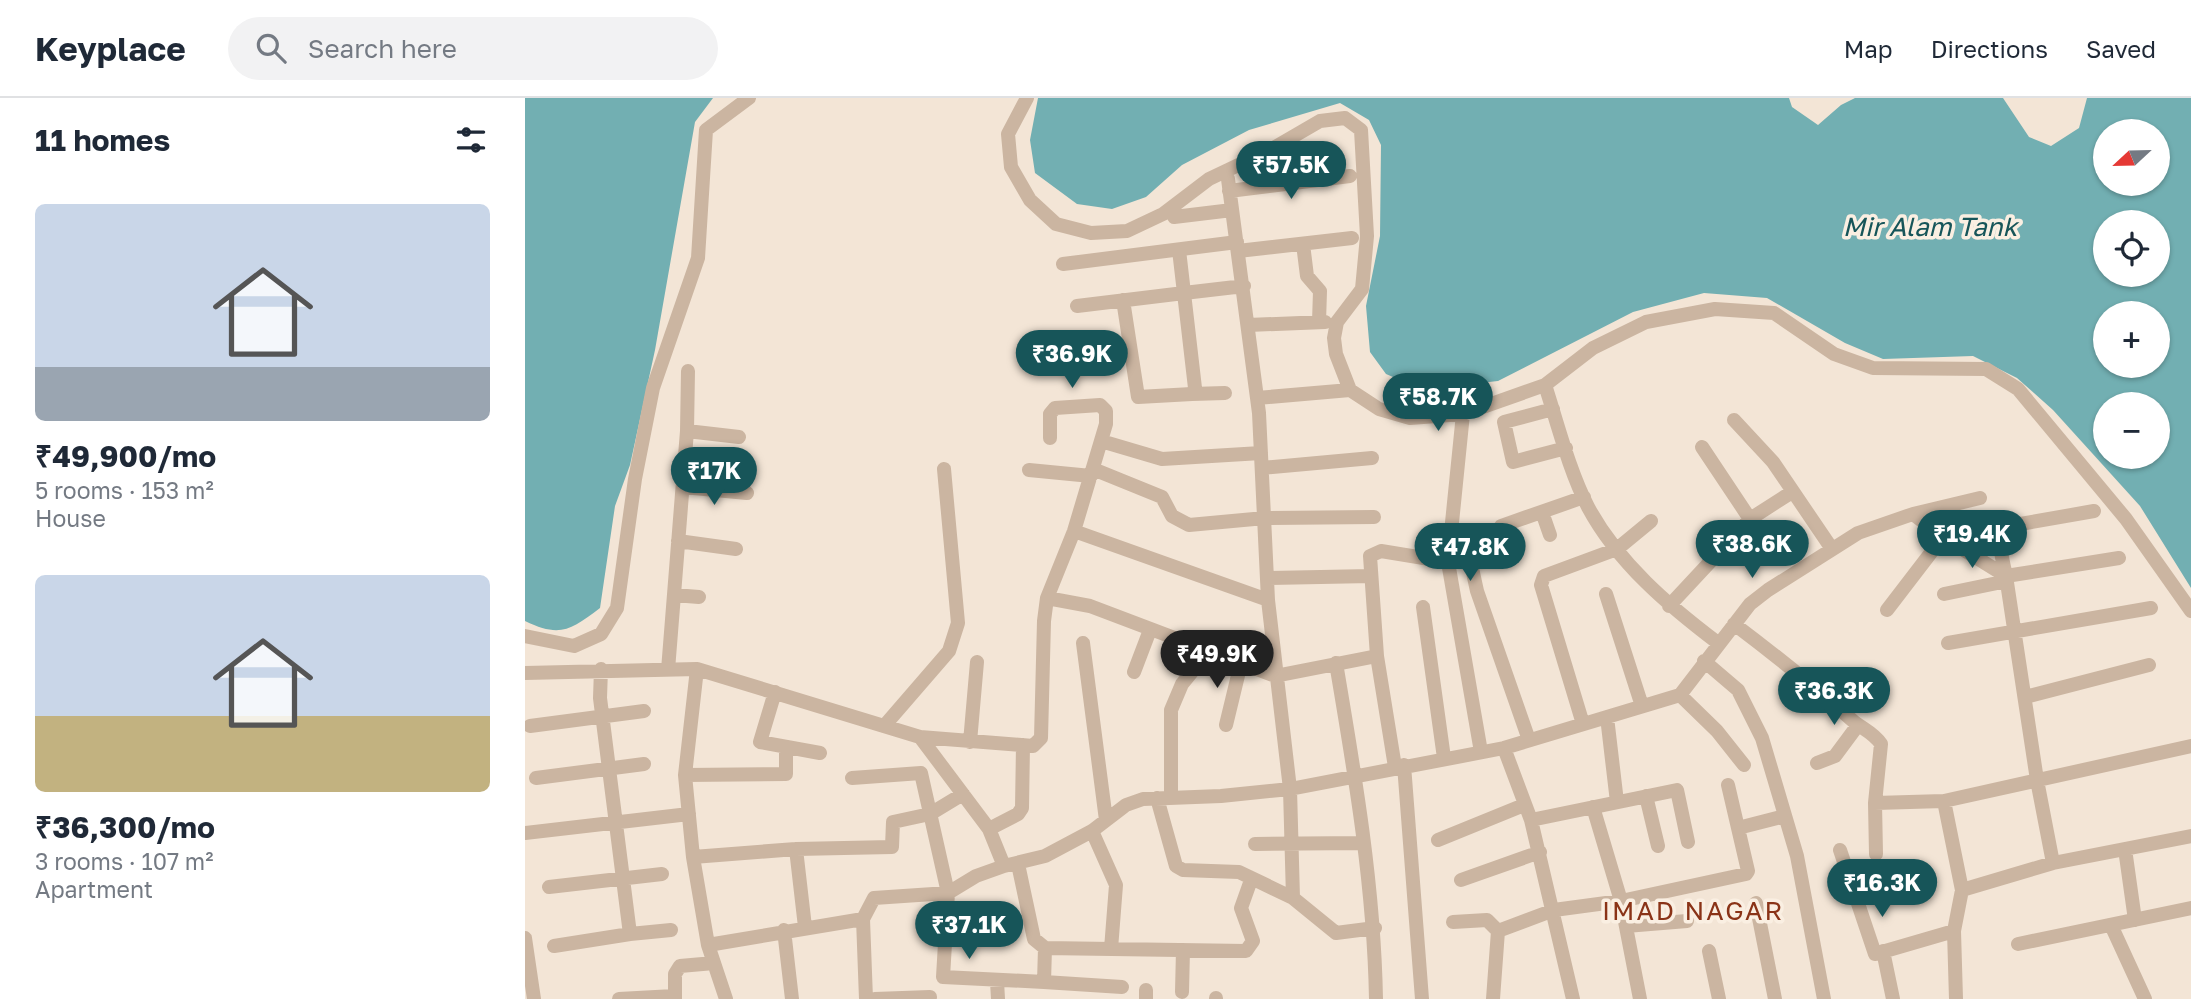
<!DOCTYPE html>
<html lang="en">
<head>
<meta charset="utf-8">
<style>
	:root { --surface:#fff; --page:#f2f2f3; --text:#1f2937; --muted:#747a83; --line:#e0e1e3; --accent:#175559 }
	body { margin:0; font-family:"Golos Text",sans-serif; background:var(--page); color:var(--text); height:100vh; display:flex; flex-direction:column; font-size:26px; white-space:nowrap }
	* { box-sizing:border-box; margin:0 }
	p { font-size:23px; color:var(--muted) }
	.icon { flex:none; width:38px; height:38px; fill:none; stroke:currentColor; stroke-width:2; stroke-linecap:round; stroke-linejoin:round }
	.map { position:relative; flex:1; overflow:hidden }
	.sheet { display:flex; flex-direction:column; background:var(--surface); width:525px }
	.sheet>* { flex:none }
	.needle { width:46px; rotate:248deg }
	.controls { position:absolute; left:1568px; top:21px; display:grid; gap:14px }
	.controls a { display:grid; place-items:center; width:77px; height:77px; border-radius:50%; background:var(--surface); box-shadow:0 2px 5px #0004; font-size:35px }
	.price { position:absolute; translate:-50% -60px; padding:0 16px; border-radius:24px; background:var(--accent); color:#fff; font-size:23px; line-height:46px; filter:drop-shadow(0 2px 4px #0008) }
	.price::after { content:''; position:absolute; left:50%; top:42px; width:21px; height:16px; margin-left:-10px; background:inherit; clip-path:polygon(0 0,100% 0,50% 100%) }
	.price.selected { background:#222; color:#fff }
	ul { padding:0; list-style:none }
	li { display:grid; align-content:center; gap:14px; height:371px; padding:0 35px }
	li span { display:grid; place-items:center; height:217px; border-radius:10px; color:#555 }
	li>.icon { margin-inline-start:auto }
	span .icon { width:126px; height:126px; fill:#fffc; stroke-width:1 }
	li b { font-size:30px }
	h2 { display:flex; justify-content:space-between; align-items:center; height:84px; padding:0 35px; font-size:30px }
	header { display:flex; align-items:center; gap:42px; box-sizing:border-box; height:98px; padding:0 35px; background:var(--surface); border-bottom:2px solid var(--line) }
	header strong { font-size:33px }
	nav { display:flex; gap:38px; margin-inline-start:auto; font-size:24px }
	.search { width:490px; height:63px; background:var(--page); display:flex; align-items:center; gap:18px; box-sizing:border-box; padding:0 24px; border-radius:38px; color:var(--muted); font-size:26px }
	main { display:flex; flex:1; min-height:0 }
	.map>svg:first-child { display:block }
</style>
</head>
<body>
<header>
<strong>Keyplace</strong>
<div class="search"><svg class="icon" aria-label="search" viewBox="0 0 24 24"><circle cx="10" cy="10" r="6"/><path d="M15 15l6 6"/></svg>Search here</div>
<nav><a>Map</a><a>Directions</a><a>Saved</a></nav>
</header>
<main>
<section class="sheet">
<h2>11 homes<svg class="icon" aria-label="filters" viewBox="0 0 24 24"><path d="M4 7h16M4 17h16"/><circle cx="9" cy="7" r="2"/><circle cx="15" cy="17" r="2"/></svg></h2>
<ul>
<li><span style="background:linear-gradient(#c9d6e8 75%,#9aa5b1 0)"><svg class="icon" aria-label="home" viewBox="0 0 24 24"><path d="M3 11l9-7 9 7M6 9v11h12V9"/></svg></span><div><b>₹49,900/mo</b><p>5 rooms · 153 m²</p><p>House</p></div></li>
<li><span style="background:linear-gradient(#c9d6e8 65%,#c2b280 0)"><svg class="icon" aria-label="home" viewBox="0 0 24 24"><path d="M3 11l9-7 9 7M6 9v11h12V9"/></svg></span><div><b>₹36,300/mo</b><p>3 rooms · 107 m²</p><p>Apartment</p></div></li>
</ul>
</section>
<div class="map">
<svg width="1666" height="901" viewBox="0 0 1666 901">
	<rect width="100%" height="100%" fill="#f3e5d6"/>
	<!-- water -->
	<path fill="#72afb2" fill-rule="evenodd" d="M0 0H188L170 24 130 252 105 367 90 408 75 510C46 532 35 540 0 523Z
		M513 0H1264L1267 9 1293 27 1316 7 1330 0H1478L1504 39 1526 48 1554 30 1562 0H1666V490L1615 408 1528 312 1492 280 1448 258 1358 261 1320 245 1242 200 1179 195 1108 214 973 283 910 290 882 285 861 276 845 254 841 208 855 138 856 47 844 22 815 5 724 32 657 67 621 99 587 111 552 106 510 75 505 42ZM1580 33H1633V86H1580ZM1580 124H1633V177H1580ZM1580 215H1633V268H1580ZM1580 306H1633V359H1580Z"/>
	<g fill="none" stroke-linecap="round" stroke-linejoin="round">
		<!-- street -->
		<path stroke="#cbb5a1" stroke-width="14" d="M502 0 483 36 486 69 505 102 531 126 566 135 602 133 638 116 684 81 745 52 795 23 820 20 836 32 842 138 837 191 812 224 809 240 811 256 825 292 854 311 885 320 938 316 1020 287 1068 250 1121 224 1190 211 1249 215 1309 256 1348 270 1461 271 1493 291 1601 421 1666 513
			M703 81 734 315 743 502 765 691 768 800
			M704 93 825 78
			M649 119 707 112
			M778 146 782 178 795 193 794 224
			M713 153 827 140
			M538 166 712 144
			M598 202 613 299 667 296 670 290 659 195 719 188
			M552 208 659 195 654 152
			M723 227 800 224
			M1020 287C1033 327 1044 372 1063 409 1093 465 1144 508 1193 545
			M667 296 700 295
			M732 300 825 292
			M1028 311 979 324 988 364 1041 350
			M938 316 923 464 956 654
			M1209 322 1248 364 1307 451
			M162 333 214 339
			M576 343 637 361 736 355
			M1177 349 1225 421
			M737 370 847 360
			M568 371 637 399 647 418 664 427 740 420 849 419
			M504 372 566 378
			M158 389 222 395
			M1569 413 1484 428C1469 440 1478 462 1481 478L1594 460
			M1017 414 1025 437
			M1388 416 1455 400
			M976 428 1059 399
			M549 433 743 502
			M153 443 211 451
			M945 461 952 493 1004 642
			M743 480 846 478
			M1081 496 1117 608
			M1419 496 1482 483
			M149 497 174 499
			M522 500 565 508 750 578 852 558
			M1144 508 1225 421 1267 394
			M898 509 919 660
			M1362 512 1418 439
			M1209 526C1250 557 1289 588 1327 622 1337 631 1348 634 1356 646L1350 705 1351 756
			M0 538 49 548 76 536 92 510 110 381 128 290 173 160 181 32 224 0
			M558 545 581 722
			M1423 545 1626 510
			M1179 563 1213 592 1237 640 1272 758 1299 901
			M811 565C830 677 849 788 851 901
			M172 571 160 677 168 759 183 847 201 901
			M143 572 162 333 163 273
			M609 574 625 532
			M0 575 172 571 395 639 508 648 516 640 519 523 522 500 549 433 581 326V313L575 307 530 310 525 316V340
			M250 594 235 644 295 655
			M1155 597 1192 633 1219 667
			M1500 599 1624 567
			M1082 619 1092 704
			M1058 626 1016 487 1019 478 1092 451 1126 423
			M360 627 424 553 433 525 419 371
			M701 627 716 565
			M5 628 119 613
			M395 639 464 731 479 768 520 758 567 733 601 707 618 701 696 698 765 691 979 650 1155 597 1225 506 1243 492 1333 435 1388 416 1418 439 1481 478 1512 682 1528 765 1437 792 1429 833 1431 901
			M445 644 452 564
			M979 650 1006 722 1048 901
			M1292 665 1310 658 1333 627
			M879 667 897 901
			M870 669 852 558 845 458 856 453 923 464
			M160 677 261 676V649
			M11 680 119 666
			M327 680 396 675 423 795 418 879 519 884 520 850
			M1121 698 1133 748
			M646 699V612L657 586 684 553
			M632 700 651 768 658 772 714 774 768 800 811 835 850 830
			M1419 703 1437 792
			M1350 705 1419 703 1666 648
			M1068 709 1096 803 1115 901
			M1006 722 1152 692 1163 744
			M1213 730 1260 718
			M464 731 493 716 497 710 498 647
			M567 733 591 787 586 851
			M0 735 164 716
			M913 742 999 707
			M730 746 839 745
			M271 751 280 829
			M1600 751 1610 822
			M1315 752 1350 856 1429 833
			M168 759 271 751 367 749 368 724 405 716 438 696
			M1528 765 1666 738
			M493 766 509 841 520 850 721 853 728 843 716 810 726 782
			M936 782 1015 754
			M24 789 137 776
			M1231 805 1250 901
			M928 824 962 822 973 833
			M1586 827 1620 901
			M1101 828 1162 823
			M259 832 267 901
			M419 834 464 837
			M105 836 146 832
			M0 840 9 901
			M1493 846 1666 810
			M183 847 338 821
			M29 848 105 836 75 600 76 571
			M1184 853 1194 901
			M1358 853 1368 901
			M472 883 473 901
			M519 884 597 889
			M621 892V901
			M657 894 658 852
			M94 901 149 898
			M150 901V876L155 868 189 865
			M341 901 338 821 349 800 423 795 451 778 479 768
			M350 901 405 899
			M691 901V900
			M968 901 973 833 1029 812 1096 803 1221 776 1223 773 1203 687"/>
	</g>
	<g text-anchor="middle" stroke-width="7" stroke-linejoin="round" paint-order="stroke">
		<!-- water labels -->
		<g font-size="26" font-style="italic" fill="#175559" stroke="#faefe2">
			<text x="1405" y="138">Mir Alam Tank</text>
		</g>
		<!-- neighbourhood labels -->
		<g font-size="26" letter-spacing="2" fill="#8a3317" stroke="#faefe2">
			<text x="1168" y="822">IMAD NAGAR</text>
		</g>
	</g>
</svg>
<div class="controls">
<a><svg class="needle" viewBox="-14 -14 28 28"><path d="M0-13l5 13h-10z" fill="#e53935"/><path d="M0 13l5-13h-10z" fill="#747a83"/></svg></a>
<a><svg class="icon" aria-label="locate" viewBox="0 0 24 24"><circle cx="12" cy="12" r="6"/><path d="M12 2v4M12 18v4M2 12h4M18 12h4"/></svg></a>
<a>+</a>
<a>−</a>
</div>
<b class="price" style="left:766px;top:103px">₹57.5K</b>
<b class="price" style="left:547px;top:292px">₹36.9K</b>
<b class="price" style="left:913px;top:335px">₹58.7K</b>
<b class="price" style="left:189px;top:409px">₹17K</b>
<b class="price" style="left:1447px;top:472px">₹19.4K</b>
<b class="price" style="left:1227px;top:482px">₹38.6K</b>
<b class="price" style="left:945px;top:485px">₹47.8K</b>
<b class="price selected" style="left:692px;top:592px">₹49.9K</b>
<b class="price" style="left:1309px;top:629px">₹36.3K</b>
<b class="price" style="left:1357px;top:821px">₹16.3K</b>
<b class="price" style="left:444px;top:863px">₹37.1K</b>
</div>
</main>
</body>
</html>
